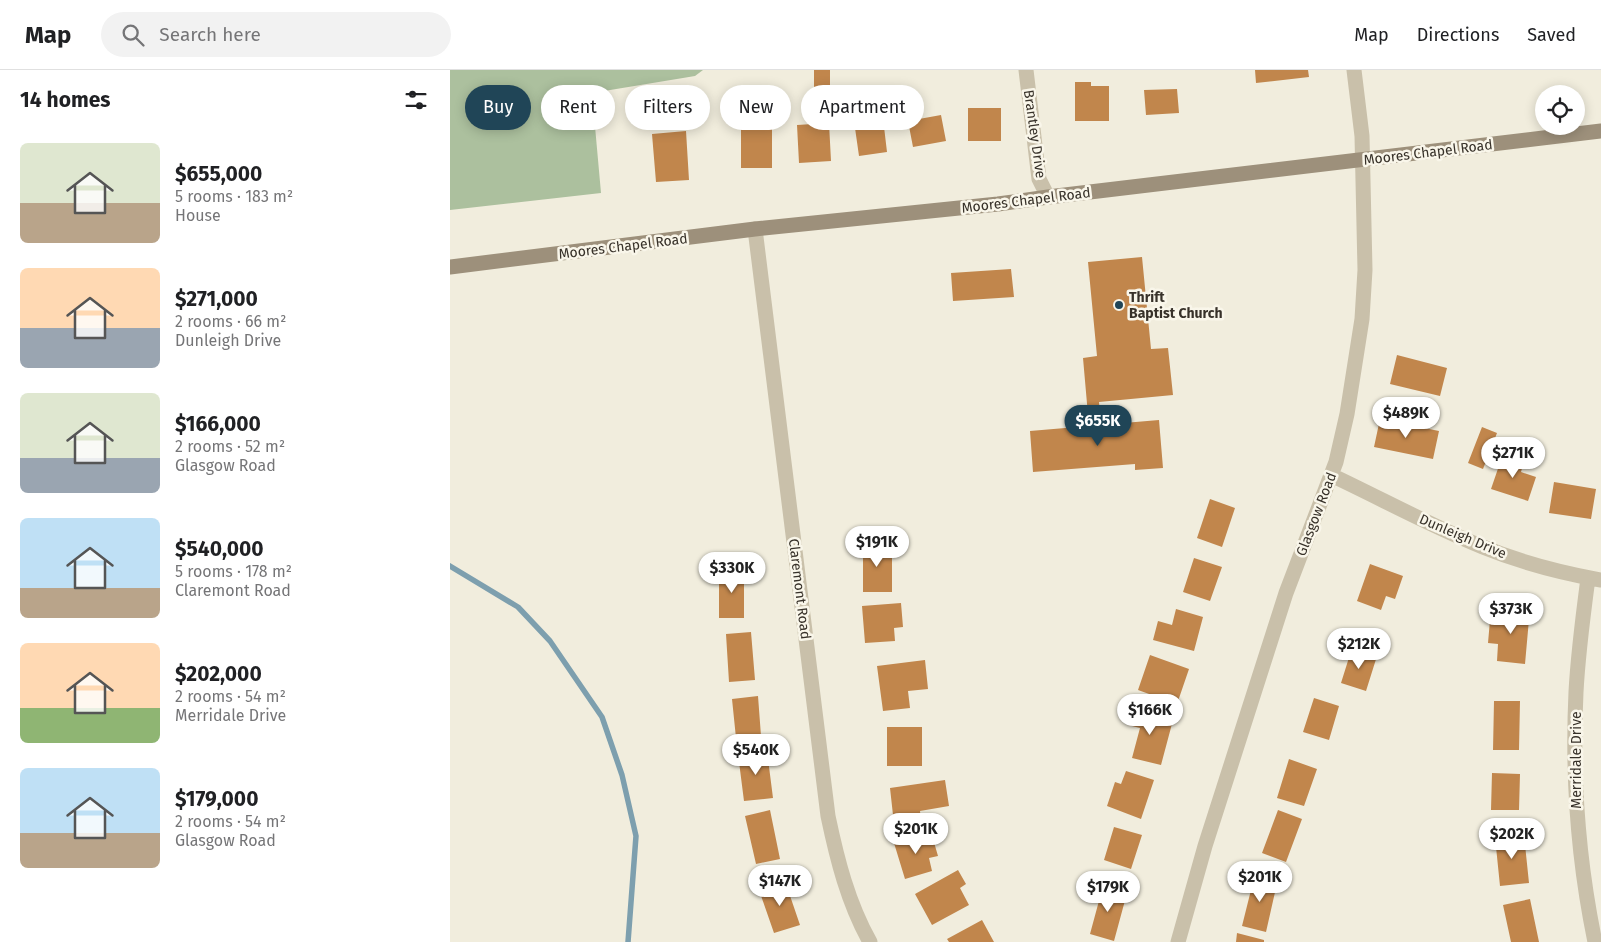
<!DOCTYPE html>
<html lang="en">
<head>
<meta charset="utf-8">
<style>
	:root { --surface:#fff; --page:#f2f2f2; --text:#202124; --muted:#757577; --line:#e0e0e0; --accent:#204557 }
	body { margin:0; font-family:"Fira Sans",sans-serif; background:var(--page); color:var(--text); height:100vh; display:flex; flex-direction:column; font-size:19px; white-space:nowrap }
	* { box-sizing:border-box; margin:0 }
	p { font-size:16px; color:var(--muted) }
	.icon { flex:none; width:28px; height:28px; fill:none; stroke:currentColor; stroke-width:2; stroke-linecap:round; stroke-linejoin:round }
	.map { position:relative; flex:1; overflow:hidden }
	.sheet { display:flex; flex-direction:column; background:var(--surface); width:450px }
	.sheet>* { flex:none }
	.banner { position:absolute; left:15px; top:15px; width:475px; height:45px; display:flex; gap:10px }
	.fabs { position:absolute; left:1085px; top:15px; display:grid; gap:10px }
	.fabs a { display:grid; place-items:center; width:50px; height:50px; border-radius:50%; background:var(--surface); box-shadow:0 2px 12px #0003; font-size:25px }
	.price { position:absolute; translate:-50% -42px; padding:0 11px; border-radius:18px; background:#fff; color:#222; font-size:16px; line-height:32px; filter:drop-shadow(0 1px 2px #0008) }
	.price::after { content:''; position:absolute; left:50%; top:30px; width:15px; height:11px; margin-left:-8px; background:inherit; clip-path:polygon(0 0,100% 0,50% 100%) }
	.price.on { background:var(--accent); color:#fff }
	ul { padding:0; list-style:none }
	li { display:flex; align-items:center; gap:15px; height:125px; padding:0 20px }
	li span { display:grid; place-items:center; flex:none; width:140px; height:100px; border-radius:8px; color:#555 }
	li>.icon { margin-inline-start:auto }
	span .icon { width:60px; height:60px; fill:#fffc; stroke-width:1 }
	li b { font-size:21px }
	h2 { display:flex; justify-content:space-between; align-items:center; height:60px; padding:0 20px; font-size:21px }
	.pill { padding:0 18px; border-radius:22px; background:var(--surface); box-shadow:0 2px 12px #0003; font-size:18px; line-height:45px }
	.pill.on { background:var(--accent); color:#fff }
	header { display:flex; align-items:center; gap:30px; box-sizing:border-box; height:70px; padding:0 25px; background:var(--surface); border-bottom:1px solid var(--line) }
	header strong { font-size:24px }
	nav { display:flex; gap:28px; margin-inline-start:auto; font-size:18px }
	.search { width:350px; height:45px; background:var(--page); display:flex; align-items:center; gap:12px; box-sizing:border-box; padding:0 18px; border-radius:28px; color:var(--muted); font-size:19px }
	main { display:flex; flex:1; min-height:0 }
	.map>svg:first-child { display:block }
</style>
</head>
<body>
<header>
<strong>Map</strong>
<div class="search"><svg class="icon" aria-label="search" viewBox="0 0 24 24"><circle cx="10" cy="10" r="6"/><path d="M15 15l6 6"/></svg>Search here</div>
<nav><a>Map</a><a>Directions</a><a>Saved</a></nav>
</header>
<main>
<section class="sheet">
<h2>14 homes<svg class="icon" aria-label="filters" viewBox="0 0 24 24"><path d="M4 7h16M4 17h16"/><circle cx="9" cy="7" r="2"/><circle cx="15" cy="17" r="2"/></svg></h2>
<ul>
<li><span style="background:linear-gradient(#dfe7d0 60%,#b9a48a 0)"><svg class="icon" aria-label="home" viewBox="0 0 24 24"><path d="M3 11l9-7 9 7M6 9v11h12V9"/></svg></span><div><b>$655,000</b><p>5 rooms · 183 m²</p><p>House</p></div></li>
<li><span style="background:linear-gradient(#ffd9b3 60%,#9aa5b1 0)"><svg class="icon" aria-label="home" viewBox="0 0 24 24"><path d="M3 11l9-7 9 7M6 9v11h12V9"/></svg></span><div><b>$271,000</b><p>2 rooms · 66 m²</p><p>Dunleigh Drive</p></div></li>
<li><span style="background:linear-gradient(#dfe7d0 65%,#9aa5b1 0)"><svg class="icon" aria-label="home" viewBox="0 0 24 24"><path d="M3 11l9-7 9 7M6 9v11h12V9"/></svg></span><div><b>$166,000</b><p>2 rooms · 52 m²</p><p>Glasgow Road</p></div></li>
<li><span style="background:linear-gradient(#bfe0f5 70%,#b9a48a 0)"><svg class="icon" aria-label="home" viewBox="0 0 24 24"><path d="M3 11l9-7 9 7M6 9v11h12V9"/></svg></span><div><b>$540,000</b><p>5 rooms · 178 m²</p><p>Claremont Road</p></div></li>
<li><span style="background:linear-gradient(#ffd9b3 65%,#8fb573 0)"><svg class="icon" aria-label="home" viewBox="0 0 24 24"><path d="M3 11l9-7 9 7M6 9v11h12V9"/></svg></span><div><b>$202,000</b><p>2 rooms · 54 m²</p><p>Merridale Drive</p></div></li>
<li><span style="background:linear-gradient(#bfe0f5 65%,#b9a48a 0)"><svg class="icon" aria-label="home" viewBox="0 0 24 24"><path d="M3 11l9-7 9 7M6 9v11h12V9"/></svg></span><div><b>$179,000</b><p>2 rooms · 54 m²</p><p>Glasgow Road</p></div></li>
</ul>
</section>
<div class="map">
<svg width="1151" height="872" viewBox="0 0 1151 872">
	<rect width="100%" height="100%" fill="#f1eddd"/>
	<!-- green -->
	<path fill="#acc09e" d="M0 0H253L245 6 142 23 151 123 0 140Z"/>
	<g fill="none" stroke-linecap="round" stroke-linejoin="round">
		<!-- stream -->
		<path stroke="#7d9fae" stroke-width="5.5" d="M0 496 68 537 100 571 152 647 172 705 186 766 178 872"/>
	</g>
	<!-- building -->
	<path fill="#c1864c" d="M364 0H380V27H364Z
		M805 0H858L859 7 806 13Z
		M625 12H641V16H659V51H625Z
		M727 19 729 43 696 45 694 20Z
		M518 38H551V71H518Z
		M432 40 437 82 409 86 403 44Z
		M491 45 496 71 463 77 458 51Z
		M291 53H322V98H291Z
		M379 53 381 91 349 93 347 55Z
		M236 61 239 110 206 112 202 64Z
		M692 187 701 279 718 278 723 325 649 332 650 344 638 345 633 288 647 286 638 192Z
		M561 199 564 227 503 231 501 203Z
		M947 285 997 298 990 326 940 314Z
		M930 349 989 361 983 389 924 377Z
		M709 350 713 398 685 400V394L583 402 580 361Z
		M1032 357 1047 363 1033 399 1018 393Z
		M1053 384 1074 391 1071 402 1086 407 1078 431 1041 419Z
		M1104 412 1146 419 1141 449 1099 443Z
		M760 429 785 438 772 477 747 468Z
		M413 475H442V522H413Z
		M744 488 772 497 760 531 733 522Z
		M920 494 953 506 945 529 936 526 931 540 907 531Z
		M269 499H294V548H269Z
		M451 533 453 557 444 558 445 571 415 573 412 536Z
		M1056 535 1080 538 1075 594 1047 591 1048 574 1038 573 1040 550 1055 552Z
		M726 539 753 547 744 581 703 570 708 551 722 555Z
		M301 562 305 610 279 612 276 564Z
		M902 578 927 586 916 621 891 613Z
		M700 585 739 599 727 634 688 620Z
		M475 590 478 619 458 621 460 638 433 641 427 596Z
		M308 626 311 666 286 668 282 629Z
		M864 628 889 636 879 670 853 662Z
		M1044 631H1070L1069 680H1043Z
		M683 639 723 650 711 695 682 688 690 658 678 655Z
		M437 657H472V696H437Z
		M317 681 323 728 294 731 288 684Z
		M839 689 867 699 854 736 827 728Z
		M676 701 704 710 691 749 657 736 665 712 671 714Z
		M1042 703 1070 704 1069 740H1041Z
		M495 710 499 736 470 741 471 750 444 754 440 718Z
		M320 740 330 789 306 794 295 746Z
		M828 740 852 749 836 792 812 783Z
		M664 757 692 765 681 799 654 790Z
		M481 762 488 786 479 788 482 801 455 809 444 773Z
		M1074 765 1079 813 1050 816 1045 767Z
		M508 800 516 814 510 818 519 835 482 855 465 824Z
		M805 804 828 809 816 862 792 856Z
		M335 811 350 855 324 863 309 820Z
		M653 816 677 823 664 871 640 864Z
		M1080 829 1089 872H1061L1053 835Z
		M532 850 544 872H499L497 869Z
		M787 863 814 870V872H786Z"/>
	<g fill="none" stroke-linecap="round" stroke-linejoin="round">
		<!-- street -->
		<path stroke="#c9c0aa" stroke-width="15" d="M576 0 589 109 598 127
			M305 159 378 746C387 789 398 833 420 872
			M881 405C932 429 981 456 1033 477 1070 492 1112 503 1151 510
			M1138 508C1133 546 1128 583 1126 622 1122 706 1128 790 1145 872
			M728 872 755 776 836 523 886 392 897 344 912 249 915 200 912 66 904 0"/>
		<!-- secondary -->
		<path stroke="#9d907b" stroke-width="15" d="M0 197 305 159 548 134 598 127 1151 61"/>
	</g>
	<!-- markers -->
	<circle fill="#204557" stroke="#f9f6ea" stroke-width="2" cx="669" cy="235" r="5"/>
	<g text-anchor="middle" stroke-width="5" stroke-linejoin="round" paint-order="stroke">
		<!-- street labels -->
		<g font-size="14" fill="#373129" stroke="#f9f6ea">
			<text transform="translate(585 64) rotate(82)" y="5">Brantley Drive</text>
			<text transform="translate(978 82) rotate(-7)" y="5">Moores Chapel Road</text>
			<text transform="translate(576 130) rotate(-7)" y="5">Moores Chapel Road</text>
			<text transform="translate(173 176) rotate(-7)" y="5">Moores Chapel Road</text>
			<text transform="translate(866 444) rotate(-69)" y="5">Glasgow Road</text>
			<text transform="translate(1013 466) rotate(23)" y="5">Dunleigh Drive</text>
			<text transform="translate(350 519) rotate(83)" y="5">Claremont Road</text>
			<text transform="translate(1126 690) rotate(-90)" y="5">Merridale Drive</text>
		</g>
		<!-- poi labels -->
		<g font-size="14" font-weight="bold" fill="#373129" stroke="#f9f6ea" text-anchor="start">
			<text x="679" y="232">Thrift<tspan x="679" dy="16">Baptist Church</tspan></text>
		</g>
	</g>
</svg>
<div class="fabs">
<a><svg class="icon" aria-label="locate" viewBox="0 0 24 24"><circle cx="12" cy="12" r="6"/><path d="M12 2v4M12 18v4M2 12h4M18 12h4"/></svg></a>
</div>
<b class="price" style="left:956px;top:369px">$489K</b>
<b class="price on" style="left:648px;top:377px">$655K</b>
<b class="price" style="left:1063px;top:409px">$271K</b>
<b class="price" style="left:427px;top:498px">$191K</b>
<b class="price" style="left:282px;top:524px">$330K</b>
<b class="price" style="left:1061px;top:565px">$373K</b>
<b class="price" style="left:909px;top:600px">$212K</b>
<b class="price" style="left:700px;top:666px">$166K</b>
<b class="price" style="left:306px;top:706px">$540K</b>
<b class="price" style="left:466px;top:785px">$201K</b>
<b class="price" style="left:1062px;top:790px">$202K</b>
<b class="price" style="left:810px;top:833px">$201K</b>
<b class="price" style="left:330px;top:837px">$147K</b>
<b class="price" style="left:658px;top:843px">$179K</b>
<div class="banner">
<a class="pill on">Buy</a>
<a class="pill">Rent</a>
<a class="pill">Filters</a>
<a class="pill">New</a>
<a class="pill">Apartment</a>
</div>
</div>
</main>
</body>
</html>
